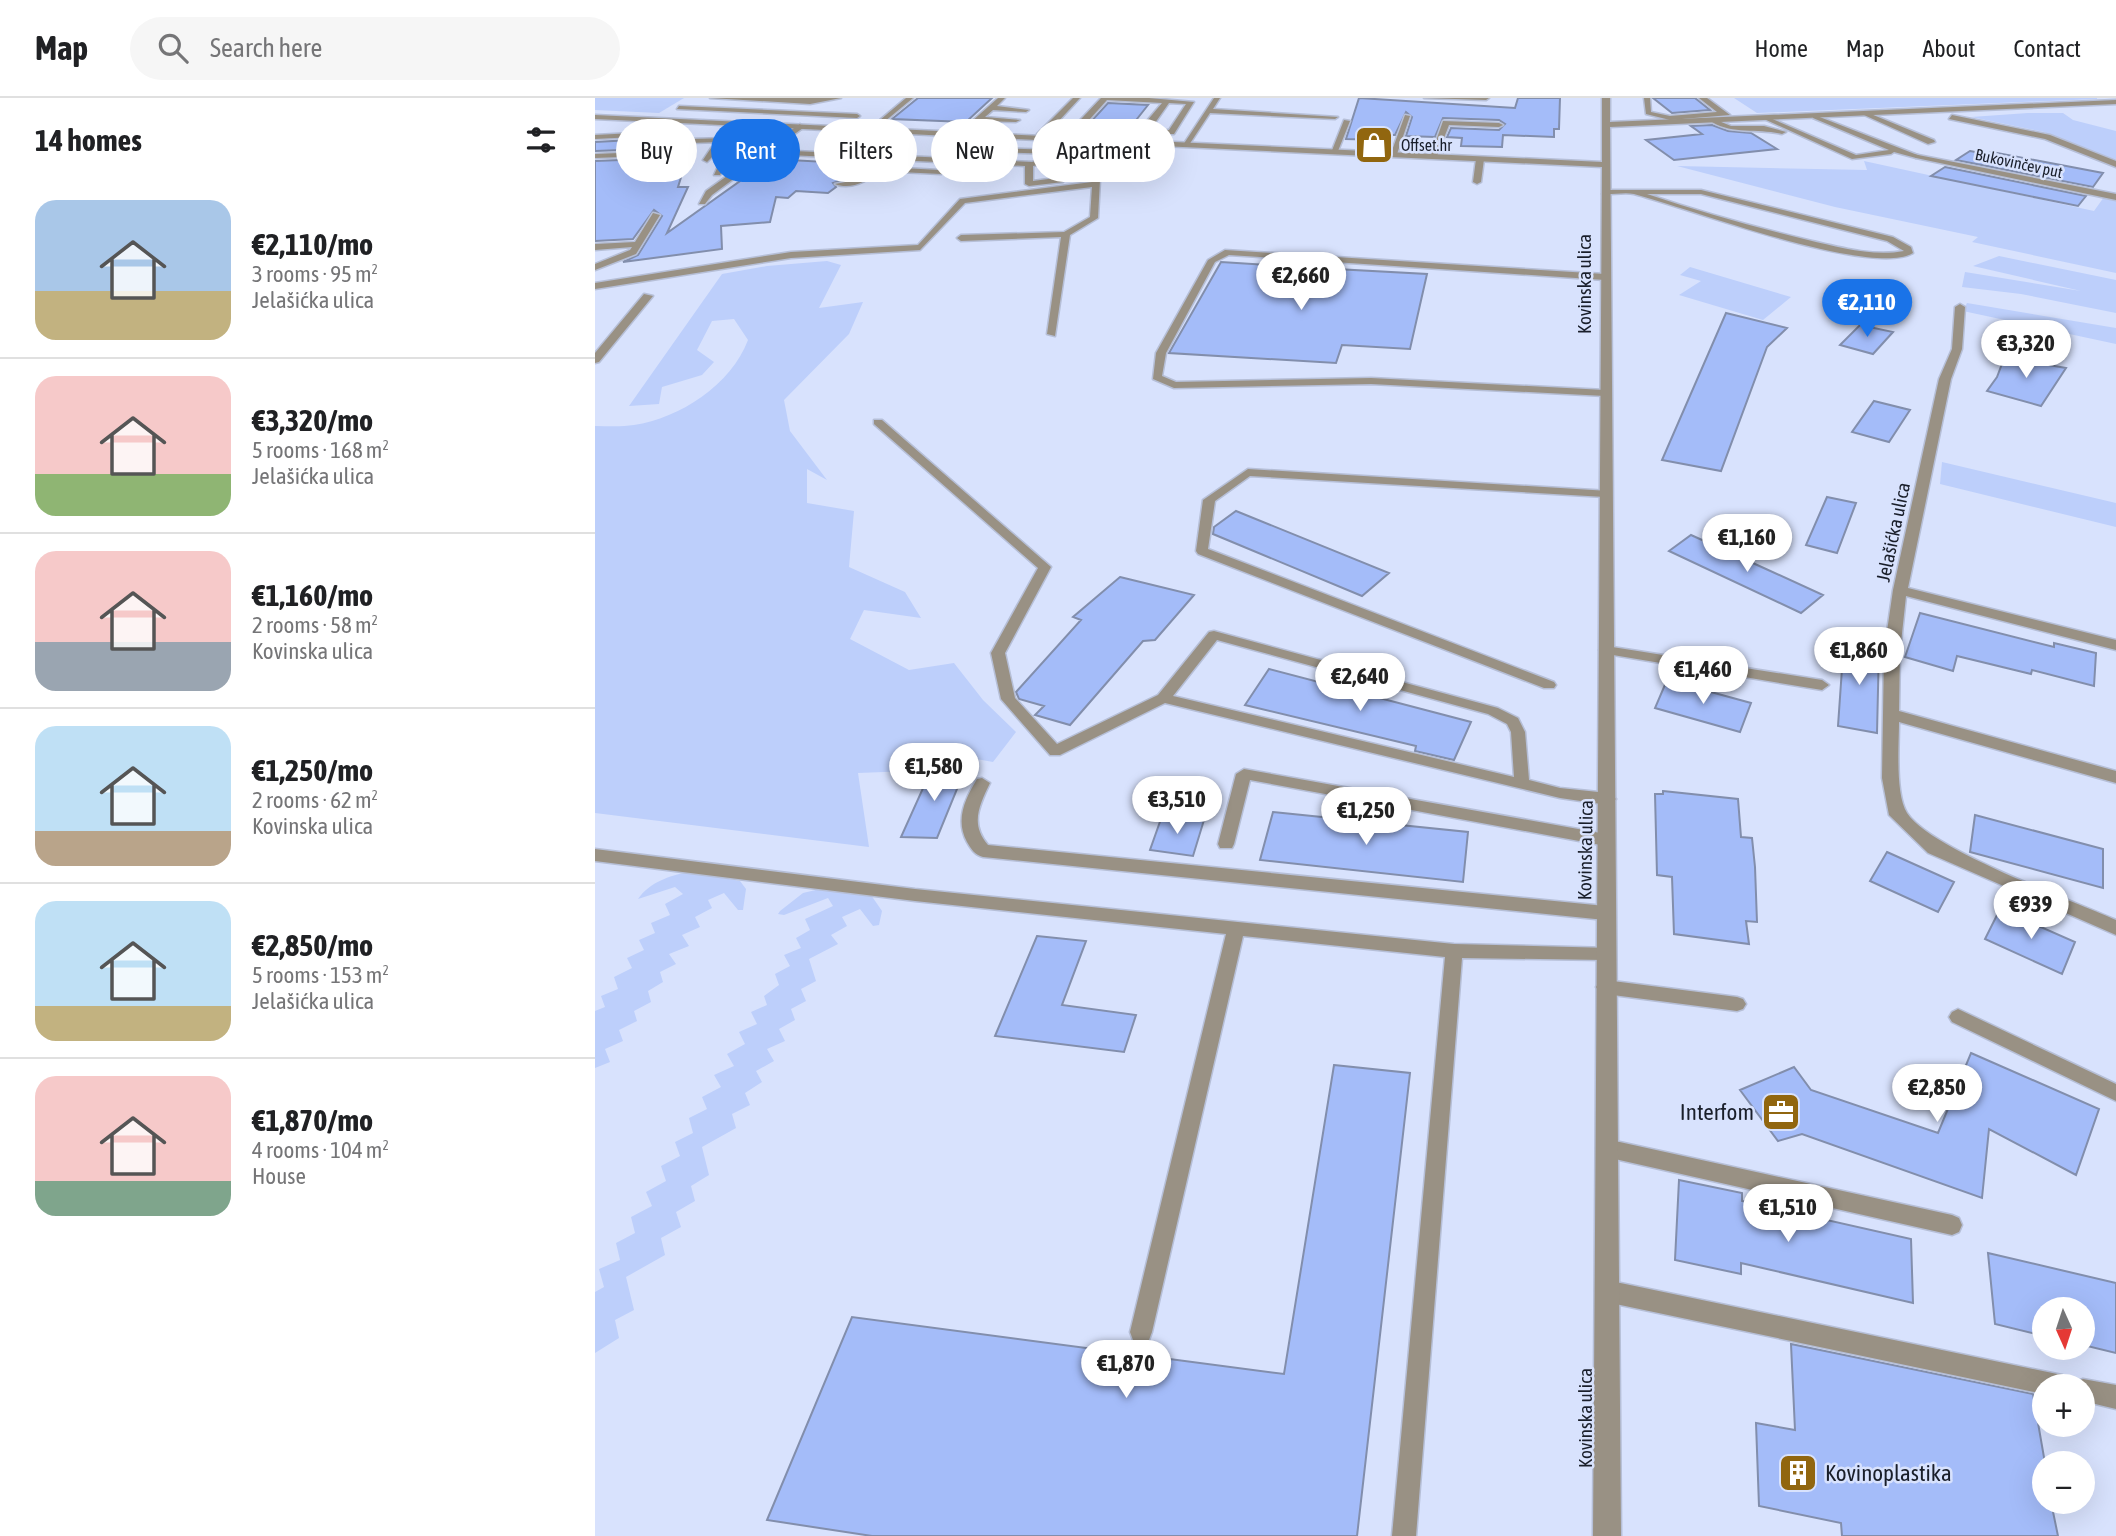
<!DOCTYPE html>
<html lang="en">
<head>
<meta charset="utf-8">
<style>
	:root { --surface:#fff; --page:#f6f6f6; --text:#202124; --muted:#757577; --line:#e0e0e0; --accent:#1a73e8 }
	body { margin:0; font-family:"Asap Condensed",sans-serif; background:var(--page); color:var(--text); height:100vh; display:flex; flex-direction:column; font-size:26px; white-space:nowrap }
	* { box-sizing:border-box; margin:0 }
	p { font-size:23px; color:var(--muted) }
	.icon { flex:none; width:38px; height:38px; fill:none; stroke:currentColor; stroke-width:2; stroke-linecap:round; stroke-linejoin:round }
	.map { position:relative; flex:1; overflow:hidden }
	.sheet { display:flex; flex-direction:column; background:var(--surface); width:595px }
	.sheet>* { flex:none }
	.top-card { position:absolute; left:21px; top:21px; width:665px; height:63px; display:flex; gap:14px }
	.needle { width:46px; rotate:177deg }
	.controls { position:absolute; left:1437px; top:1199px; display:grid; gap:14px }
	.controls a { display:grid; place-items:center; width:63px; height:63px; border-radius:50%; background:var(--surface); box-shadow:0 7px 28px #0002; font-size:35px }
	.price { position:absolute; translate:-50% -60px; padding:0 16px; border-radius:24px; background:#fff; color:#222; font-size:23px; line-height:46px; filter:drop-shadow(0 2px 4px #0008) }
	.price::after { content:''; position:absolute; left:50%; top:42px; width:21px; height:16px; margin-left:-10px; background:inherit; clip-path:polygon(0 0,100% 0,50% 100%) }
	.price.selected { background:var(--accent); color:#fff }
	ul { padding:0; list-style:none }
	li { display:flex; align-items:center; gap:21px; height:175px; padding:0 35px }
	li+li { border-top:2px solid var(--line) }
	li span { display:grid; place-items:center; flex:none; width:196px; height:140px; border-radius:21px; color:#555 }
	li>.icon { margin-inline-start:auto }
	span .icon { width:84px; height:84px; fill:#fffc; stroke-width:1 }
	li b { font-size:30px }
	h2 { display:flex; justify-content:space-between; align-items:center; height:84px; padding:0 35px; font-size:30px }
	.tag { padding:0 24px; border-radius:32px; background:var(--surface); box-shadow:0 7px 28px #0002; font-size:24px; line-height:63px }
	.tag.selected { background:var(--accent); color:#fff }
	header { display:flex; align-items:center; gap:42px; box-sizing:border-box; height:98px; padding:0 35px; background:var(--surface); border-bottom:2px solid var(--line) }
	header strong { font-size:33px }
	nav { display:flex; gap:38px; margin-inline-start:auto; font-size:24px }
	.search { width:490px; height:63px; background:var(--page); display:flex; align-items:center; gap:18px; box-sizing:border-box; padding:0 24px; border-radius:38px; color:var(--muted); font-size:26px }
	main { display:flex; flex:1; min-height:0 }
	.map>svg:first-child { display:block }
</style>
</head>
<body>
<header>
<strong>Map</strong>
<div class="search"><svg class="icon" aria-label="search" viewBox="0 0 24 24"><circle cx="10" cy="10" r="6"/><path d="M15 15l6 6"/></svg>Search here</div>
<nav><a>Home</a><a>Map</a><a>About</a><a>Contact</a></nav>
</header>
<main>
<section class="sheet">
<h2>14 homes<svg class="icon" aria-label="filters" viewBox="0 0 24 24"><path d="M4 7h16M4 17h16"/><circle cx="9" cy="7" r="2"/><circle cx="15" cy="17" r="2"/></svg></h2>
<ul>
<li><span style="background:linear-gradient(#a9c7e8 65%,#c2b280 0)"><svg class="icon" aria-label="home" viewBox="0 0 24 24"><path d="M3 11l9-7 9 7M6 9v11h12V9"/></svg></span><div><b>€2,110/mo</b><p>3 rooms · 95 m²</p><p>Jelašićka ulica</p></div></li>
<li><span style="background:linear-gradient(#f6c9c9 70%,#8fb573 0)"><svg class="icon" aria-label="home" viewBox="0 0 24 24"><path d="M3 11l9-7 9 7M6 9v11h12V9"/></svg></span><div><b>€3,320/mo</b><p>5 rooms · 168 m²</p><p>Jelašićka ulica</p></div></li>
<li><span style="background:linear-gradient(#f6c9c9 65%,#9aa5b1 0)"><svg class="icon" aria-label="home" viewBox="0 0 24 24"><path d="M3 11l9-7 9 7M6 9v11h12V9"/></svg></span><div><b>€1,160/mo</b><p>2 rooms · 58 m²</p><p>Kovinska ulica</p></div></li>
<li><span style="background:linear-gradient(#bfe0f5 75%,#b9a48a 0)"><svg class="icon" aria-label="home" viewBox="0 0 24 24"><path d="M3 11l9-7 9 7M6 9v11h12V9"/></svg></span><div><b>€1,250/mo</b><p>2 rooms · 62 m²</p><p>Kovinska ulica</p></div></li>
<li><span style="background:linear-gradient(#bfe0f5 75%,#c2b280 0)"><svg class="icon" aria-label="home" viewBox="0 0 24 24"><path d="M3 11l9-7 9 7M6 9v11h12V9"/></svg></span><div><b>€2,850/mo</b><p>5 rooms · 153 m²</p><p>Jelašićka ulica</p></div></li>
<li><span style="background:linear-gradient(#f6c9c9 75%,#7fa58c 0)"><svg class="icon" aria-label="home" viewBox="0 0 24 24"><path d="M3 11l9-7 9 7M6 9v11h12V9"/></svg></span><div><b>€1,870/mo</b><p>4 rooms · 104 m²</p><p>House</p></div></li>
</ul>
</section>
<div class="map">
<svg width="1521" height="1438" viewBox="0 0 1521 1438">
	<rect width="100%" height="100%" fill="#d8e2fd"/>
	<!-- green -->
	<path fill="#bdcffb" d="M0 0H89L64 15 0 12Z
		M1139 0H1502V1L1162 15Z
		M1433 15H1468L1478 22 1521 33V61L1505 60 1449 34 1376 19Z
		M1269 63 1499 113 1509 99 1521 101V175L1377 144 1383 139 1240 109 1082 68 1272 72Z
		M1404 158 1521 182V215L1426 196 1367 189 1370 174 1486 193 1378 168Z
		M232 163 246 167 224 210 268 204 254 236 189 302 195 333 232 382 212 371V405L259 413 254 469 310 494 326 520 269 512 255 541 314 572 359 565 388 602 421 634 398 664 337 653 315 673 263 675 274 749 0 715V328C13 328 26 329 39 327 85 320 136 287 153 242L139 221 117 223 102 252 119 264 107 277 67 289 64 306 34 308 127 176 172 168Z
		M1095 169 1196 199 1168 222 1084 197 1106 183 1085 177Z
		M1372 205 1521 230V246L1368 213Z
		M1347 364 1521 405V429L1345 386Z
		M93 774 145 783 151 791 148 812H143L129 795 113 802 117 810 100 819 105 829 87 837 94 848 74 856 81 866 65 874 68 884 53 893 56 904 39 913 42 923 24 932 28 943 10 951 15 964 0 970V913L10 909 6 898 23 891 19 879 37 870 32 860 49 852 44 842 60 835 56 825 75 817 70 806 88 796 80 789 43 801C55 784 74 778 93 774Z
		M229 790 276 797 287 813 284 827 278 828 265 811 247 819 252 828 236 837 243 846 214 861 221 883 206 891 211 903 196 911 200 922 184 931 190 943 172 951 179 963 161 973 167 984 150 995 155 1007 137 1016 141 1030 107 1049 114 1077 96 1088 100 1103 81 1114 86 1129 66 1140 70 1157 31 1179 39 1212 20 1222 24 1240 0 1255V1194L9 1189 4 1171 25 1162 21 1145 40 1135 36 1119 57 1108 51 1094 71 1083 66 1068 85 1058 80 1044 98 1035 94 1020 112 1011 107 999 126 989 119 977 139 968 132 956 150 946 144 934 162 926 156 914 172 907 169 898 184 887 180 876 195 868 189 857 206 850 201 840 215 832 210 821 238 808 233 800 189 817 183 816 185 813 208 795Z"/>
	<!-- building -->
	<path fill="#a4bcf9" stroke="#828eac" stroke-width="2" d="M323 0H397L371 24 297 21Z
		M764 0 920 10 923 0H965L964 31H959V39L908 37 907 49 866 48 867 40 852 39 856 30 904 32 910 26 904 22 848 20 840 39 811 38 817 19 811 14 800 37H788L787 42 751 41Z
		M1058 0H1100L1115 12 1077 15Z
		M513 5 553 7 534 31 491 29Z
		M1117 27 1133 33 1156 35 1182 51 1079 62 1051 42 1107 36 1096 28Z
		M37 42 28 52 0 53V44Z
		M1375 53 1391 56 1397 54 1508 75 1498 89 1361 62Z
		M94 54 83 89H93L72 135 176 61 269 66 250 81 238 85 241 89 233 95 201 93 193 100 181 99 175 124 126 128 127 151 28 164 43 157 67 118 59 112 38 141 0 143V63L51 61Z
		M1350 69 1491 98 1483 108 1336 78Z
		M626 164 690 168 691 164 742 167 741 171 832 176 815 251 747 247 741 265 574 255Z
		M1131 215 1192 230 1172 249 1126 373 1067 362Z
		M1265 227 1298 234 1278 256 1245 247Z
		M1410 258 1448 266 1471 270 1446 308 1392 293 1402 279Z
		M1279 303 1315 312 1294 344 1257 334Z
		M1232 399 1261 405 1242 455 1211 447Z
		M641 413 794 475 767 498 618 436 619 429Z
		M1096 437 1171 471 1228 497 1206 515 1074 453Z
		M525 479 599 497 560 542 548 543 475 627 440 617 449 608 424 601 421 594 486 522 478 519Z
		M1325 515 1459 549V545L1501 555 1499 588 1437 572 1436 576 1362 558 1358 573 1310 559Z
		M1249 542 1284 548 1282 635 1243 628Z
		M674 571 876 624 859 662 820 653 821 648 650 607Z
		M1072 582 1156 605 1145 634 1060 610Z
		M338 668 371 669 342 740 306 739Z
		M1068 693 1143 701 1146 739 1157 740 1160 769 1162 824 1151 823 1154 846 1079 836 1077 779 1062 777 1060 696H1068Z
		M678 714 873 734 868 784 665 762Z
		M1380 717 1508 751V790L1375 754Z
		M567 718 609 722 598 758 555 752Z
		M1292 754 1359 784 1343 814 1275 783Z
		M1405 811 1480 844 1467 876 1390 841Z
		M442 838 491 843 467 907 541 917 529 954 400 938Z
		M1376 955 1504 1011 1481 1077 1394 1031 1387 1100 1207 1036 1183 1043 1145 992 1199 969 1216 992 1343 1035Z
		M739 967 815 975 762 1438H277L172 1422 257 1219 689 1276Z
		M1084 1082 1147 1095V1103L1316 1141 1318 1205 1146 1165V1176L1080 1162Z
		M1393 1155 1521 1185V1255L1488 1247V1211H1449V1238L1400 1226Z
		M1196 1246 1438 1296 1450 1365 1449 1404H1456L1463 1438H1247L1246 1425 1164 1408 1161 1325 1200 1332Z"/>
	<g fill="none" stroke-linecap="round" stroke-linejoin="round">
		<defs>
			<path id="lane" d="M115 0H246L215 6Z
				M311 0H318L289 24H285V22Z
				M403 0H410L402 8 434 12 431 14 398 12 390 19 425 22 421 24 386 23 372 37H366V33Z
				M478 0H485L448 40H442V36Z
				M506 0H554L599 4 579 36H552L546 30 567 5 512 2 476 42H470V38ZM574 5 591 6 574 32H555Z
				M619 0H625L618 11 743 19 740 21 615 15 594 47H588Z
				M829 0H894L891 2Z
				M1049 0H1055L1056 14 1075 18 1122 14 1104 0H1112L1135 17 1075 22 1051 16Z
				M84 8 262 16 265 18 262 20 82 11Z
				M1271 14 1339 42 1340 44 1333 46 1269 17Z
				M810 17 815 18 802 56 795 58Z
				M1218 18H1222L1325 58 1321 60 1299 54 1296 56 1257 61 1169 21 1175 20 1261 57 1294 52 1218 20Z
				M1119 21 1136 28H1169L1191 34 1187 36C1163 30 1139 37 1117 24Z
				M749 22 755 23 743 53 736 55Z
				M848 23 904 25 908 27 904 29 854 27 842 58 835 60Z
				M153 24 160 26 122 54 112 64 108 62 116 50 125 44 64 46 51 58 0 60V56L49 54 57 45 39 39 0 41V37L39 35 62 42 132 40Z
				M205 26 208 30 177 52 437 64 483 53 487 55 468 61V84L434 88 430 86V68L172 56 117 97 110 106H104L111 93 163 56 134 61 125 77H119L128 57 154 51H168ZM460 63 461 80 438 83V68Z
				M542 41 549 43 506 62 503 120 475 137 460 238 452 236 466 139 366 143 362 140 366 137 469 134 495 119 497 89 370 105 325 152 196 160 0 191V185L196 154 323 147 365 101 497 84 499 59Z
				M342 48 460 52 464 54 460 56 339 52Z
				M885 59 889 61 886 84 882 86 878 84 881 61Z
				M285 64H291L289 69 344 72 350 65 357 67 346 76 284 73C272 84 255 92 240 86L266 81Z
				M1010 92H1106L1298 139 1316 149 1318 155C1277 180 1090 109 1039 96 1029 94 1017 97 1007 96ZM1052 96H1106L1292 143 1309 153C1278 159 1243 149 1213 142 1159 129 1105 114 1052 96Z
				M58 115 65 117 41 156 0 172V166L35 152 37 149 0 152V146L40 144Z
				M630 152 1010 176 1014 179 1010 182 634 157 620 164 571 255 567 278 581 284 776 280 1010 292 1015 295 1010 298 776 286 579 290 558 281 561 255 613 162Z
				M279 322H287L456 469 410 555 420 600 462 646 563 597 614 534 619 533 903 610 923 620 930 634 934 682 965 690 1013 695 1021 701 1013 707 965 700 570 605 465 657H455L406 601 396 555 443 470 279 326ZM622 542 893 616 912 626 916 634 919 679 578 598Z
				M653 371 1014 393 1016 395 1010 399 655 378 620 403 613 451 959 584 961 587 959 590H949L603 456 601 453 608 402Z
				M1011 548 1227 582 1234 587 1227 592 1006 555 1004 552 1006 549Z
				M649 671 1011 736 1019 742 1011 748 655 682 639 746 637 750H625L623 746 641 676Z
				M387 680 395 685C384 708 375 726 393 747L1010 808 1016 810 1018 815 1016 820 1010 822 388 759C380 757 376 751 372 744 360 722 370 701 382 681Z
				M0 751 320 791 859 846 1016 850 1019 855 1016 860 1010 862 867 860 821 1438H797L850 859 648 838 557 1234 554 1242 546 1245 538 1242 535 1234 631 836 320 803 0 763Z
				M1010 882 1142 899 1148 901 1151 906 1148 911 1142 913 1010 896 1004 894 1001 889 1004 884Z
				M1363 911 1521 986V1003L1357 924 1354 919 1357 914Z
				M1011 1041 1357 1117 1364 1120 1367 1127 1364 1134 1357 1137 1011 1059 1004 1056 1001 1050 1004 1044Z
				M1011 1182 1467 1277 1475 1280 1478 1288 1480 1284 1488 1281 1521 1287V1311L1488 1303V1288H1449V1296L1011 1204 1003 1201 1000 1193 1003 1185Z"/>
			<path id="street" d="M1007 0H1015V24L1521 2V6L1015 29 1026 1438H998L1007 69 0 21V17L1007 64Z
				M1357 17 1455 37 1521 63V69L1450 41 1354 21Z
				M1318 56 1521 96V102L1321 60Z
				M49 196 58 198 4 264 0 265V255Z
				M1365 206 1370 209 1367 251 1356 281 1313 490 1521 542V552L1311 498 1305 554 1304 613 1521 673V685L1304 624C1304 646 1300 696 1312 715 1335 751 1476 802 1521 822V837L1333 755 1294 717 1287 680 1289 554 1298 492 1344 281 1357 251 1360 209Z"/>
		</defs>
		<!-- lane casing -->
		<use href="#lane" stroke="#b6bfd7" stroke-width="3"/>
		<!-- street casing -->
		<use href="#street" stroke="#b6bfd7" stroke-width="3"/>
		<!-- lane -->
		<use href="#lane" fill="#999184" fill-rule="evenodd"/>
		<!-- street -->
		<use href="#street" fill="#999184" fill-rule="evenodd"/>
	</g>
	<!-- icons -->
	<defs>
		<symbol id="shop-square" viewBox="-11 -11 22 22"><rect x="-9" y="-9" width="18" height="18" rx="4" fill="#91660f" stroke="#d8e2fd"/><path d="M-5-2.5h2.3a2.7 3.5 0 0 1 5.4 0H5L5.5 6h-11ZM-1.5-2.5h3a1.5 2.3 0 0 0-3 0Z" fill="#fff"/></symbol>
		<symbol id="office-square" viewBox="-11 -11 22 22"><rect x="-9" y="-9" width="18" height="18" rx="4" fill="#91660f" stroke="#d8e2fd"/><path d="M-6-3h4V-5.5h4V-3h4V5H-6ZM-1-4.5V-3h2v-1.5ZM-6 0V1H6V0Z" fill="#fff"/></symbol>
		<symbol id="building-square" viewBox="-11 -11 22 22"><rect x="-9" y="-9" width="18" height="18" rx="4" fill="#91660f" stroke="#d8e2fd"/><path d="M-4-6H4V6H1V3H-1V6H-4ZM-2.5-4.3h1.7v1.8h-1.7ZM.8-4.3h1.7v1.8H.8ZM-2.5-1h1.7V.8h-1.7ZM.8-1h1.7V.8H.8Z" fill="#fff"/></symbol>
	</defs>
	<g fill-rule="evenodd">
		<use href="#shop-square" x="757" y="25" width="44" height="44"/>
		<use href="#office-square" x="1164" y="992" width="44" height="44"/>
		<use href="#building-square" x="1181" y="1353" width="44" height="44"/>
	</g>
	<g text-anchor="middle" stroke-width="5" stroke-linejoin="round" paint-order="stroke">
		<!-- far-poi labels -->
		<g font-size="16" fill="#191e2a" stroke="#d8e2fd" text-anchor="start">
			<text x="806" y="53">Offset.hr</text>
		</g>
		<!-- far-street labels -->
		<g font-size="16" fill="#191e2a" stroke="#d8e2fd">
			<text transform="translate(1424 65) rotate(12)" y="6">Bukovinčev put</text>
		</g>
		<!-- street labels -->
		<g font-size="19" fill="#191e2a" stroke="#d8e2fd">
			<text transform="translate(989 186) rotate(-90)" y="7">Kovinska ulica</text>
			<text transform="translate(1298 434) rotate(-78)" y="7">Jelašićka ulica</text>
			<text transform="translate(990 752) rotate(-89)" y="7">Kovinska ulica</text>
			<text transform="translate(990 1320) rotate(-90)" y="7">Kovinska ulica</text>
		</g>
		<!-- near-poi labels -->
		<g font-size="23" fill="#191e2a" stroke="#d8e2fd" text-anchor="end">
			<text x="1159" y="1022">Interfom</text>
			<text x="1230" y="1383" text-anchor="start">Kovinoplastika</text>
		</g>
	</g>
</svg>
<div class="controls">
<a><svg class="needle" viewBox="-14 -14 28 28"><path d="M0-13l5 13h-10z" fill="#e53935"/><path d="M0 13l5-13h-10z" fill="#757577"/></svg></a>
<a>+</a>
<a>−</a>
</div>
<b class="price" style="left:706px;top:214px">€2,660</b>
<b class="price selected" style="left:1272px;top:241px">€2,110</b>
<b class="price" style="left:1431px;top:282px">€3,320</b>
<b class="price" style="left:1152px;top:476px">€1,160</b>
<b class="price" style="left:1264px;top:589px">€1,860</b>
<b class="price" style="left:1108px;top:608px">€1,460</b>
<b class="price" style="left:765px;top:615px">€2,640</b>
<b class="price" style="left:339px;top:705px">€1,580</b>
<b class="price" style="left:582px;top:738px">€3,510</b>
<b class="price" style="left:771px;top:749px">€1,250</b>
<b class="price" style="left:1436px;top:843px">€939</b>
<b class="price" style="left:1342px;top:1026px">€2,850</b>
<b class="price" style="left:1193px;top:1146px">€1,510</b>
<b class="price" style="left:531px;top:1302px">€1,870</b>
<div class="top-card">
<a class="tag">Buy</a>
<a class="tag selected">Rent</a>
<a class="tag">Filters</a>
<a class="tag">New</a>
<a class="tag">Apartment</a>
</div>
</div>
</main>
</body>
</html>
